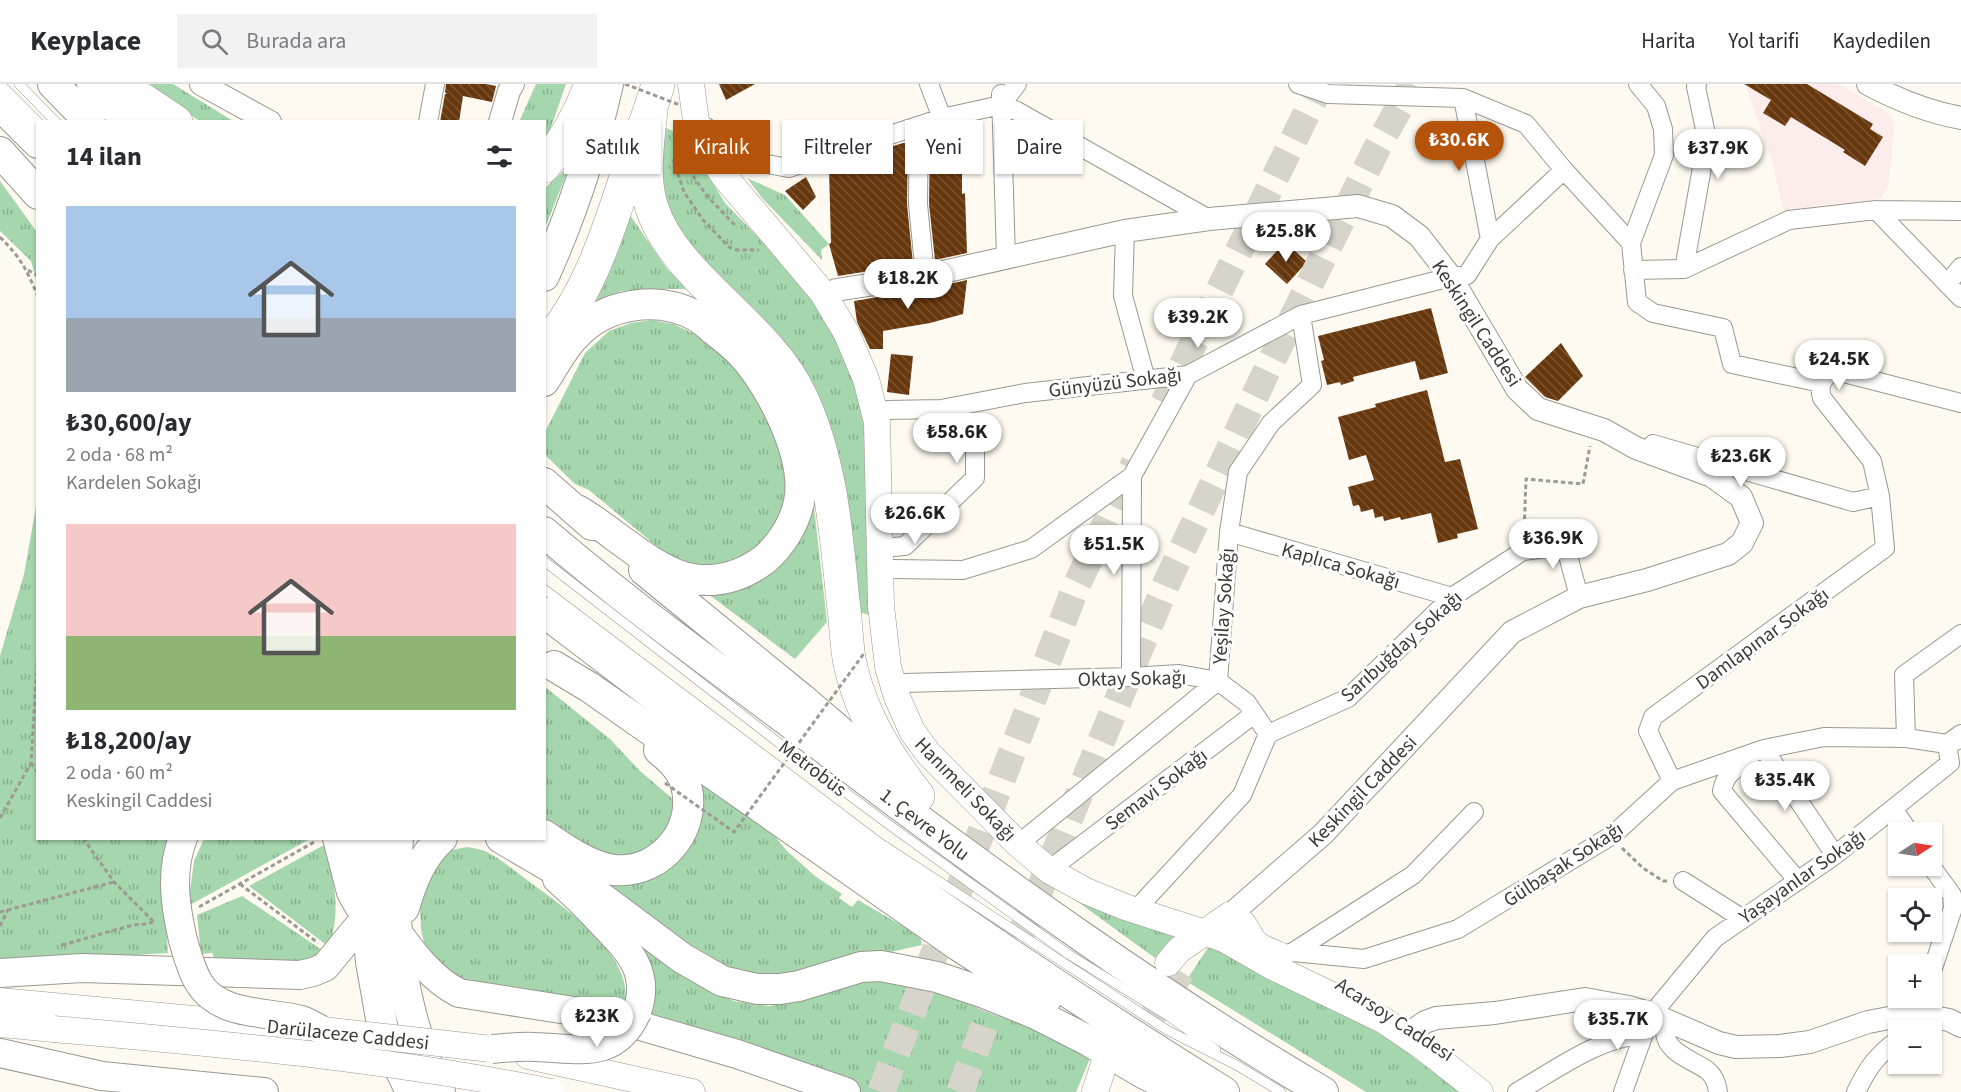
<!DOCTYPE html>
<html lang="tr">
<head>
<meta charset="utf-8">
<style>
	:root { --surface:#fff; --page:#f2f2f3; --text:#2b2b33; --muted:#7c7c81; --line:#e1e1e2; --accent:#b45309 }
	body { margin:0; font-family:"Source Sans 3",sans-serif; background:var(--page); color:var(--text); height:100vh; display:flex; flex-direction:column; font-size:22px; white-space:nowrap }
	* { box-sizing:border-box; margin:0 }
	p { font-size:20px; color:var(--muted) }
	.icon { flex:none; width:33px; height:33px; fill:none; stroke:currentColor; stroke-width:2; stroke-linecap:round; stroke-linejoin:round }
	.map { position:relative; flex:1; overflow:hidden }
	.sheet { position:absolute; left:36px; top:36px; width:510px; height:720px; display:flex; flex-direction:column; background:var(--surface); border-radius:0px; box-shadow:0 2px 4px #0004 }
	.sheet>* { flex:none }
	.top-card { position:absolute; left:564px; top:36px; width:570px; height:54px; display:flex; gap:12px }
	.needle { width:39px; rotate:78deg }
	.buttons { position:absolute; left:1888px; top:738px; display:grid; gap:12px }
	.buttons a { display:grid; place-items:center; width:54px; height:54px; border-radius:0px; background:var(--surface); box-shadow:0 2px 4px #0004; font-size:30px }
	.price { position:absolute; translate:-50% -51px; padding:0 14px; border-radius:21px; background:#fff; color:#222; font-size:20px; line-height:39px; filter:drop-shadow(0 2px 3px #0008) }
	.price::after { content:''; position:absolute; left:50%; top:36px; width:18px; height:14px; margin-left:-9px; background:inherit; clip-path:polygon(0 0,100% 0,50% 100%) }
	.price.active { background:var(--accent); color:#fff }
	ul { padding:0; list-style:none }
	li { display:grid; align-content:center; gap:12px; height:318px; padding:0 30px }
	li span { display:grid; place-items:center; height:186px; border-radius:0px; color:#555 }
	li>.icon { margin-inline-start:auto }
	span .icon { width:108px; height:108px; fill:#fffc; stroke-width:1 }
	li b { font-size:26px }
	h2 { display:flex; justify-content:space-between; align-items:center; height:72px; padding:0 30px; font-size:26px }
	.tag { padding:0 21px; border-radius:0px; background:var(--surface); box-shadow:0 2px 4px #0004; font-size:21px; line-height:54px }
	.tag.active { background:var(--accent); color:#fff }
	header { display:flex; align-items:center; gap:36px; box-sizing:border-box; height:84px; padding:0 30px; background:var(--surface); border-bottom:2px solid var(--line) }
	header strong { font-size:28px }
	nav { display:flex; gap:33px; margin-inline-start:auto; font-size:21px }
	.search { width:420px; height:54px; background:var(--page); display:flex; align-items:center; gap:15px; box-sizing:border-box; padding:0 21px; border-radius:0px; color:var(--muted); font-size:22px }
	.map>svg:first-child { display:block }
</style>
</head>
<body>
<header>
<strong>Keyplace</strong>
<div class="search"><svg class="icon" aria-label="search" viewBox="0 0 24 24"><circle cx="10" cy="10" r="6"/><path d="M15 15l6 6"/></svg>Burada ara</div>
<nav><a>Harita</a><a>Yol tarifi</a><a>Kaydedilen</a></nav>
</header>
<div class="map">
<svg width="1961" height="1008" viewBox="0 0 1961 1008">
	<defs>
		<pattern id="grass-tufts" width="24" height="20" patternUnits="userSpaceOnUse" patternTransform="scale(1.5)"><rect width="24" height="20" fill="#a5d6ad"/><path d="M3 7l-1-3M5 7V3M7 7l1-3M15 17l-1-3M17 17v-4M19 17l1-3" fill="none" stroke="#88af8e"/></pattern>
		<pattern id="building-back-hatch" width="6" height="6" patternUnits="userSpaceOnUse" patternTransform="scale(1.5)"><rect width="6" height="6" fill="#67370d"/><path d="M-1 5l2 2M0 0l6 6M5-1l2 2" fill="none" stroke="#7a5331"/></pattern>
	</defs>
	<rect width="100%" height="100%" fill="#fefaf1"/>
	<!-- education -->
	<path fill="#fceceb" d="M1745 0H1839L1885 27 1895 39 1888 104 1880 115 1813 122 1785 134 1773 81Z"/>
	<!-- grass -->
	<path fill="url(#grass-tufts)" d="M138 0H173L233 37H200Z
		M536 0H566L549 49 545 54 544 38H519Z
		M662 42 685 53 725 119 810 206 858 290 870 363 873 532 859 528 848 443 702 177 661 116Z
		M570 81 545 144V104Z
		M747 94 785 111 829 160 821 166 822 176 763 115Z
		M0 97 37 148V198L31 177 0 147Z
		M630 131 667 185 688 205H649L621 207 596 217Z
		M652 236 673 240 697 251 723 271 751 304 771 338 790 404 772 450 743 475 710 482 685 479 660 465 589 406 575 400 545 371 544 350 585 269 609 247 631 239Z
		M37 417 38 754 171 755 163 797 168 869 0 879V572L24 490Z
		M814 423 827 538 795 575 708 510 732 508 759 497 777 485 798 459Z
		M544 602 610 655 639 686 675 717 673 738 652 768 619 779 545 738Z
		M696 693 768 744 787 767 815 792 842 810 839 814 852 823 858 816 920 852 922 861 797 889 773 892 745 888 725 883 661 842 595 792 648 793Z
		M204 755H310L188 822 194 777Z
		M324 761C335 798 341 825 329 863L249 802Z
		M467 763C473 764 479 765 485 767 500 774 513 786 527 796 560 820 641 875 623 924 617 939 604 946 589 951L611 928 495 906 448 891 425 863 421 846 420 821 435 779 452 766Z
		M1030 783 1175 850 1155 874Z
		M242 812 322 866 316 875 305 879 217 880 212 869 201 870 197 831Z
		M634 856 708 906 734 917 769 922 804 916 870 895 900 899 991 922 1091 972 1076 1008H861L836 997 647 930Z
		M1209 862 1326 919 1387 954 1461 1008H1366L1186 897Z"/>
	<!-- building -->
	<path fill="url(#building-back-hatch)" d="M446 0H486L496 2 492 18 463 12 459 38H440L445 10H447L445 8Z
		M719 0H755L726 16Z
		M1744 0H1807L1873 40 1870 45 1883 53 1865 82 1843 68 1845 66 1791 33 1785 42 1763 29 1771 16Z
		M950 49 949 81H962V110L965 109 967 169 935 176 929 120 930 51Z
		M903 59H908L907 120 913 180 838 192 829 160 831 159 829 85 866 81 864 71Z
		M806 93 816 113 803 126 785 107Z
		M1285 158 1307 178 1287 200 1265 180Z
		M967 196 963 230 930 239 883 247V265H870L857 238 854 217 927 205Z
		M1431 224 1448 289 1420 296 1415 277 1353 293 1354 297 1341 301 1340 298 1327 301 1321 277 1324 276 1318 252Z
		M1561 259 1583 292 1558 317 1545 313 1525 293Z
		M891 270 913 272 909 311 887 308Z
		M1427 306 1445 378 1460 375 1478 445 1457 450 1458 454 1438 459 1431 429 1401 436 1400 433 1384 437 1383 432 1375 434 1373 425 1361 428 1359 421 1353 422 1348 403 1374 396 1366 371 1349 376 1338 333 1376 323 1375 320Z"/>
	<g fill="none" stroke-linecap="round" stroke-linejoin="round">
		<!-- secondary-tunnel -->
		<path stroke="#d7d4cc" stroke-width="26" stroke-dasharray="26 13" stroke-linecap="butt" d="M1127 971 1182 888"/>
		<!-- primary-tunnel -->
		<path stroke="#d7d4cc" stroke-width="28" stroke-dasharray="28 14" stroke-linecap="butt" d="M1164 319 1321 0
			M881 1008 1077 500 1135 379
			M960 1008 990 926 1167 498 1269 282 1378 62 1412 0"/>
		<defs>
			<path id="service" d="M0 0 38 38
				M19 0 56 38
				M544 477 779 659 888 740 1068 870 1170 933 1216 966
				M544 505 880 759 1167 946 1238 982 1281 1008"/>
			<path id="minor" d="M929 0 942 34
				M1298 0 1328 10 1463 14 1526 40 1564 86
				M1638 0 1656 22 1663 45 1664 71 1631 159 1637 218 1653 229 1723 244 1732 280 1821 299
				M1001 10 1006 173
				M1463 14 1490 155
				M1001 21 1017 27 1209 135
				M428 38 435 0
				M919 42 918 120 925 192
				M706 43 756 78 789 84 942 34 1001 21 1017 0
				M1876 126 1961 214
				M1125 147 1123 212 1146 296
				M1684 185 1706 61V50L1696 3 1697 0
				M1633 186 1684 185 1789 136 1876 126 1961 127
				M1947 200 1961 183
				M941 325 1025 309 1188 291 1301 231 1451 193 1467 191 1490 155 1564 86 1631 159
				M887 326 941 325 962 337 975 359V394L905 462 893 463
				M1653 360 1853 418 1880 412
				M1229 448 1452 513
				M893 485 963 486 1031 465 1132 392 1188 291
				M1131 593 1132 392
				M903 599 1131 593 1179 590 1218 597 1247 619 1268 650 1242 711 1143 818
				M1268 650 1348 614 1452 513 1523 467 1562 462 1566 464 1579 513
				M1961 650 1947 660 1961 655
				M1906 654 1904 591 1961 550
				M1764 665 1835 771
				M1749 677C1734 685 1725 690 1722 707L1798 797
				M1672 697 1648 647 1653 633 1885 464 1880 412 1872 377 1822 314C1818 301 1823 292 1836 287L1961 319
				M1894 726 1909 748
				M1027 753 1218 597 1229 448 1238 388 1271 339 1312 301 1301 231
				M1057 780 1254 630
				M1931 782 1952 811 1953 824 1932 887
				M1683 797 1743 835
				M1293 868 1413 791 1474 728
				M1281 872 1293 868 1364 875 1458 845 1614 750 1672 697 1764 665 1824 653 1906 654 1947 660 1950 679 1835 771 1715 854 1652 930
				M1917 932 1923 914
				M1665 947C1665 969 1694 976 1708 987 1715 993 1717 1000 1718 1008
				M1517 1008C1554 987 1599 953 1642 951
				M1623 1008 1647 941
				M1856 1008C1868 983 1877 971 1899 955"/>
			<path id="tertiary" d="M201 0 270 38
				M1868 0C1898 16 1928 28 1961 34
				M500 38 509 7 513 0
				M836 206 925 192 1125 147 1209 135 1358 122 1392 132 1419 152 1451 193 1517 305 1538 325 1604 346 1636 364 1712 392 1741 413 1752 439 1742 459 1728 470 1647 496 1579 513 1512 548 1323 750 1230 831
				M1415 945 1425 938 1436 934 1495 929 1585 915 1629 923 1652 930 1719 959 1736 963 1780 962 1810 958 1868 938 1900 932H1928L1949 936 1961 942"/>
			<path id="secondary" d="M691 0 697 44 703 60 724 92 822 208 846 248 866 295 877 338 881 522 888 583 897 613 912 647 928 669 1019 761 1050 787 1086 807 1125 823 1224 855 1271 882 1383 936 1423 963 1480 1008
				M1168 879 1179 866 1230 831C1248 840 1243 842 1253 856 1259 864 1270 867 1279 871
				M0 917 269 942
				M0 940 54 945
				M528 972 692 1008
				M1095 1008 1104 980"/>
			<path id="primary" d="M557 795C573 809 587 823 601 838 628 866 651 887 637 928
				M397 847C413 870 433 896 459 909L599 931 644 943 737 970 846 1008
				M183 856C175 822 170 787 183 754
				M0 889 82 884 300 891 313 888 325 883 367 832
				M387 961 410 1008
				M0 969 102 992 264 1008"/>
			<path id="trunk" d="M53 0 90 38
				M92 0 129 38
				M0 21 38 59
				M0 68 38 110
				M544 192C572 130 593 66 608 0
				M544 297C554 282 563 264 575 252 605 219 657 211 696 232 702 235 708 241 714 246 723 253 733 261 741 269 771 301 808 373 799 418 795 439 781 461 765 475 744 491 719 499 693 495 657 491 611 445 577 426
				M544 399 592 441
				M544 448C642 532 748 606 850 684 1003 799 1158 911 1323 1008
				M644 486 802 615 893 693
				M544 528C652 610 758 693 868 771 984 854 1103 933 1224 1008
				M554 582 589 603 956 860 1045 918
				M544 751C564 765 590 783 614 786 663 791 703 739 683 693 678 682 668 673 659 666
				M338 754 352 808 360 822
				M368 754 367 832 371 878 385 957
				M398 754C396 785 394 817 397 847 401 898 416 963 440 1008
				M501 754 595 809 682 874 722 897 757 905H780L799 902 861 883 881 882 937 893 985 909 1034 929 1089 957 1143 989 1181 1008
				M404 824C412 797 421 773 442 754"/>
			<path id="motorway" d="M119 0 176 38
				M651 26C648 58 642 90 651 121 673 194 768 240 801 313 831 377 836 447 843 517 846 537 846 560 850 580 861 630 887 672 918 712
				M544 82C565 57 580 30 591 0
				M544 263C590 211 610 142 631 78 640 52 651 27 658 0"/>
		</defs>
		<!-- service casing -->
		<use href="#service" stroke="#9b9890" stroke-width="10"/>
		<!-- minor casing -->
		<use href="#minor" stroke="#9b9890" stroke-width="20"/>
		<!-- tertiary casing -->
		<use href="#tertiary" stroke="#9b9890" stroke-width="24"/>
		<!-- secondary casing -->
		<use href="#secondary" stroke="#9b9890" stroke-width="27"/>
		<!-- primary casing -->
		<use href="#primary" stroke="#9b9890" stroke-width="30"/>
		<!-- trunk casing -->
		<use href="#trunk" stroke="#9b9890" stroke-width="32"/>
		<!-- motorway casing -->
		<use href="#motorway" stroke="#9b9890" stroke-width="34"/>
		<!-- path -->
		<path stroke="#9d9a94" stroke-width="3" stroke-dasharray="4.5 3" stroke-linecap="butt" d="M684 71C692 99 717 123 737 143
			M673 75 684 108 703 136 729 163 737 166H759
			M0 153C21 174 27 186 38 213
			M28 186 38 192
			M1524 450 1526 395 1583 400 1590 362
			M31 679 38 689
			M0 734 31 679 38 564
			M83 754 114 798 154 838
			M1622 764 1643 784 1663 797H1667
			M240 800 318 859
			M199 823 316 757
			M0 828 114 798
			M0 842 8 826
			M62 861 133 841 147 840 153 838"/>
		<!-- service -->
		<use href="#service" stroke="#fff" stroke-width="9"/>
		<!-- minor -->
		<use href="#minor" stroke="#fff" stroke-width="18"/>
		<!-- tertiary -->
		<use href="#tertiary" stroke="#fff" stroke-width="22"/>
		<!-- secondary -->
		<use href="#secondary" stroke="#fff" stroke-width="26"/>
		<!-- primary -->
		<use href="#primary" stroke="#fff" stroke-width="28"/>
		<!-- trunk -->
		<use href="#trunk" stroke="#fff" stroke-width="30"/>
		<!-- motorway -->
		<use href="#motorway" stroke="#fff" stroke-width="33"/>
		<defs>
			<path id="secondary-bridge" d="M54 945C220 960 387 974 551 1008
				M322 946 492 965"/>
			<path id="primary-bridge" d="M183 856C187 870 191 886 199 899 220 933 268 927 301 936 308 938 315 943 322 946
				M492 965C506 964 521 962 535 963 578 964 615 977 637 928"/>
		</defs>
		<!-- secondary-bridge casing -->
		<use href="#secondary-bridge" stroke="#9b9890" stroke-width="27" stroke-linecap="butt"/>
		<!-- primary-bridge casing -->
		<use href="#primary-bridge" stroke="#9b9890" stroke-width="30" stroke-linecap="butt"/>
		<!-- path-bridge -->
		<path stroke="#9d9a94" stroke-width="3" stroke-dasharray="4.5 3" stroke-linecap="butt" d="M625 0 680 21
			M665 699 734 748 865 568"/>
		<!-- secondary-bridge -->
		<use href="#secondary-bridge" stroke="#fff" stroke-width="26"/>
		<!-- primary-bridge -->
		<use href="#primary-bridge" stroke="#fff" stroke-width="28"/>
	</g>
	<g text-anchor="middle" stroke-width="6" stroke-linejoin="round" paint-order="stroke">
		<!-- street labels -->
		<g font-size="20" fill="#3d3b38" stroke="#fff">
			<text transform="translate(1477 239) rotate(57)" y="7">Keskingil Caddesi</text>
			<text transform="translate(1115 298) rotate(-7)" y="7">Günyüzü Sokağı</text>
			<text transform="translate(1341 481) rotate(16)" y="7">Kaplıca Sokağı</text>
			<text transform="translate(1223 522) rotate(-86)" y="7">Yeşilay Sokağı</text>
			<text transform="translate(1762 554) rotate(-36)" y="7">Damlapınar Sokağı</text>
			<text transform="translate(1401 562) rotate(-42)" y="7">Sarıbuğday Sokağı</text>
			<text transform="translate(1132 594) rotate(-1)" y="7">Oktay Sokağı</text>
			<text transform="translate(813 684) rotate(37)" y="7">Metrobüs</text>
			<text transform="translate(966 705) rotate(46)" y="7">Hanımeli Sokağı</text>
			<text transform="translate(1156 705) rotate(-37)" y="7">Semavi Sokağı</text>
			<text transform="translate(1362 707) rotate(-46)" y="7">Keskingil Caddesi</text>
			<text transform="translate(925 740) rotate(37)" y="7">1. Çevre Yolu</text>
			<text transform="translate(1563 780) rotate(-33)" y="7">Gülbaşak Sokağı</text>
			<text transform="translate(1802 792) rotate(-35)" y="7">Yaşayanlar Sokağı</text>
			<text transform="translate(1395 935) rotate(33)" y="7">Acarsoy Caddesi</text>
			<text transform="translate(348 950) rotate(6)" y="7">Darülaceze Caddesi</text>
		</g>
	</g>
</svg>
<div class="buttons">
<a><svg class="needle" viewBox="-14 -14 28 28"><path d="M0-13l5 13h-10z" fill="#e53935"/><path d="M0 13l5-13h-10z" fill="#7c7c81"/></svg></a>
<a><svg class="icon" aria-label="locate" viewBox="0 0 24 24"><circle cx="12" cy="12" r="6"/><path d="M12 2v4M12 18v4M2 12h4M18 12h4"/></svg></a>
<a>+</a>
<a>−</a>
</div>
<b class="price active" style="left:1459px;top:88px">₺30.6K</b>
<b class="price" style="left:1718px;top:96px">₺37.9K</b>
<b class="price" style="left:1286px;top:179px">₺25.8K</b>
<b class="price" style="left:908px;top:226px">₺18.2K</b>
<b class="price" style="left:1198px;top:265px">₺39.2K</b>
<b class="price" style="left:1839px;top:307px">₺24.5K</b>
<b class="price" style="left:957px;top:380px">₺58.6K</b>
<b class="price" style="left:1741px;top:404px">₺23.6K</b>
<b class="price" style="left:915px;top:461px">₺26.6K</b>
<b class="price" style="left:1553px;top:486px">₺36.9K</b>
<b class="price" style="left:1114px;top:492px">₺51.5K</b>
<b class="price" style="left:1785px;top:728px">₺35.4K</b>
<b class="price" style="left:597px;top:964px">₺23K</b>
<b class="price" style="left:1618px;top:967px">₺35.7K</b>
<div class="top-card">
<a class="tag">Satılık</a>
<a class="tag active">Kiralık</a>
<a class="tag">Filtreler</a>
<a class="tag">Yeni</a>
<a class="tag">Daire</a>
</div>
<section class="sheet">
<h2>14 ilan<svg class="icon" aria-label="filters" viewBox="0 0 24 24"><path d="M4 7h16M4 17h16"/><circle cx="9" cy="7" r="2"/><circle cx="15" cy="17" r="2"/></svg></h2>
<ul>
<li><span style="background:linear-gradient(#a9c7e8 60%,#9aa5b1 0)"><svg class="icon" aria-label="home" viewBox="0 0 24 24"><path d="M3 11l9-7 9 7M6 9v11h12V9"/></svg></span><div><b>₺30,600/ay</b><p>2 oda · 68 m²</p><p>Kardelen Sokağı</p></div></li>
<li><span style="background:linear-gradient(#f6c9c9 60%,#8fb573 0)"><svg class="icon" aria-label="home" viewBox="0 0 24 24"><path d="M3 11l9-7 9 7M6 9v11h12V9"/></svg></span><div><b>₺18,200/ay</b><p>2 oda · 60 m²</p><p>Keskingil Caddesi</p></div></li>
</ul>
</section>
</div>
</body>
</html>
